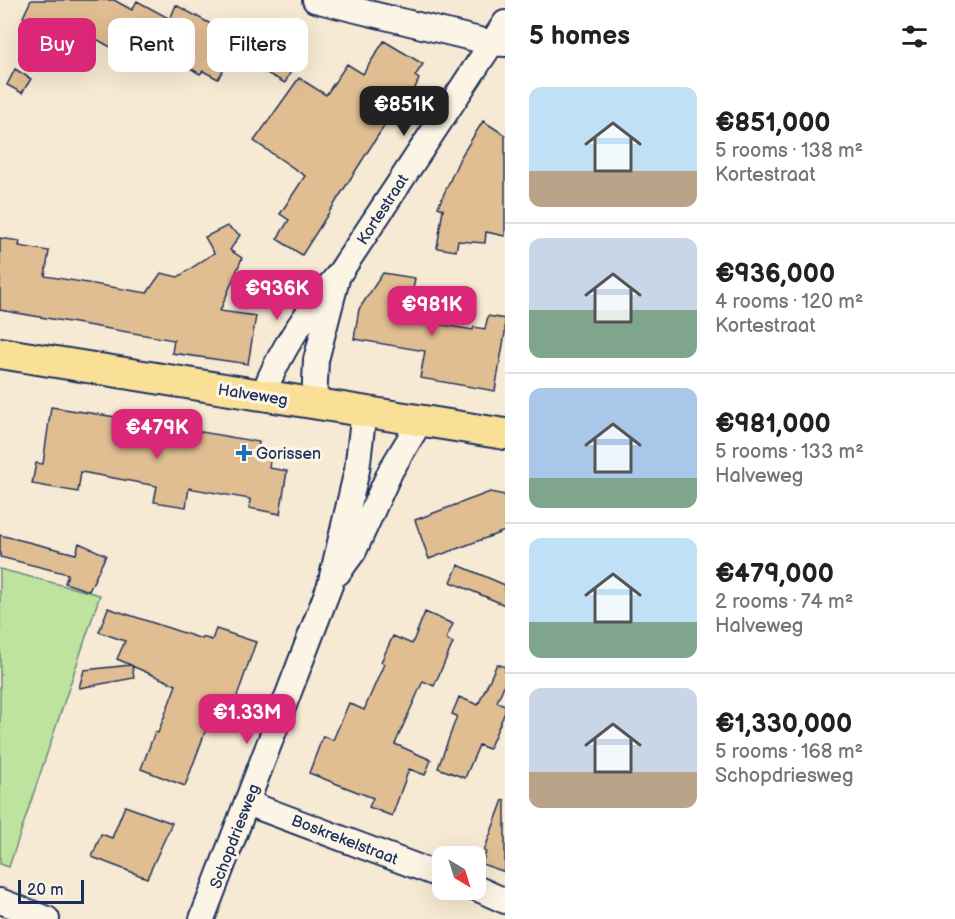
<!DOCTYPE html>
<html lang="en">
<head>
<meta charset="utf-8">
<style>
	:root { --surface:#fff; --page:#f2f2f2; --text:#202124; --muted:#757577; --line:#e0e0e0; --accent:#db2777 }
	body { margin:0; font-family:"Balsamiq Sans",sans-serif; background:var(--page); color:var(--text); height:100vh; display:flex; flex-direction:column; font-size:22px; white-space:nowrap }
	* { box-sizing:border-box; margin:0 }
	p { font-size:20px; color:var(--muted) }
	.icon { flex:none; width:33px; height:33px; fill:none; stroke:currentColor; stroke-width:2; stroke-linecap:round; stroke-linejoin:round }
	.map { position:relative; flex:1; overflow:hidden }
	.details { display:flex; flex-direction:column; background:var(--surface); width:450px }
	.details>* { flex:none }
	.banner { position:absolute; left:18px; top:18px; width:396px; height:54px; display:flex; gap:12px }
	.needle { width:39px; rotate:142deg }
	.buttons { position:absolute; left:432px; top:846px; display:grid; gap:12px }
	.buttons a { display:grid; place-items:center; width:54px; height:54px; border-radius:12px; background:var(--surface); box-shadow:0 6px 24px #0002; font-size:30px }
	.scale { position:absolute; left:18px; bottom:15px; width:66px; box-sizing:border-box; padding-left:6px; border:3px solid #1b2f5e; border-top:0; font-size:16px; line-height:21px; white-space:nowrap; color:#1b2f5e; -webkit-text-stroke:4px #fcf5e5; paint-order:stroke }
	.price { position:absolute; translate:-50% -51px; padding:0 14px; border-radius:12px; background:var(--accent); color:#fff; font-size:20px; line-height:39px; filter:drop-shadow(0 2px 3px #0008) }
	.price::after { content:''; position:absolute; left:50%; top:36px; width:18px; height:14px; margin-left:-9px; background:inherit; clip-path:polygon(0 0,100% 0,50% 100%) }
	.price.active { background:#222; color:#fff }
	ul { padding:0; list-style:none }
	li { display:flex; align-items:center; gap:18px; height:150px; padding:0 24px }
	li+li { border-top:2px solid var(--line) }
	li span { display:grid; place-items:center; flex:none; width:168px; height:120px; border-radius:12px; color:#555 }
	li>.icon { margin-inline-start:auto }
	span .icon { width:72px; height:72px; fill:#fffc; stroke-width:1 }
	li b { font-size:26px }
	h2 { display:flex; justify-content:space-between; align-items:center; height:72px; padding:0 24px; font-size:26px }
	.pill { padding:0 21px; border-radius:12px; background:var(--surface); box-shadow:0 6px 24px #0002; font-size:21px; line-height:54px }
	.pill.active { background:var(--accent); color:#fff }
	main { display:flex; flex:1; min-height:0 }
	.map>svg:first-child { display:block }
</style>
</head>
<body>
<main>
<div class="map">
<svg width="505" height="919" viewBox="0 0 505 919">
	<rect width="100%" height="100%" fill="#f7ead4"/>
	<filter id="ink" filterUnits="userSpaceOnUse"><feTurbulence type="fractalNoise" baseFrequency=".0167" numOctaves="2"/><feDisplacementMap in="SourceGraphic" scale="12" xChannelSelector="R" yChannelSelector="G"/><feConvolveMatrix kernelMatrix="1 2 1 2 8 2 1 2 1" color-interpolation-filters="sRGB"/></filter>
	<g filter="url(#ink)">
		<!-- green -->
		<path fill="#bde39e" stroke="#6c897e" stroke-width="1.5" d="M0 569 100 595 9 867 0 864Z"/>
		<!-- building -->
		<path fill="#e1be92" stroke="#1b2f5e" stroke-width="1.5" d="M31 0H114L132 10 137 1 170 19 176 5 240 40 218 79 203 71 200 74 137 37 126 56 79 29 70 45 23 17Z
			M264 39 297 59 285 83 250 64Z
			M384 41 423 64 415 76 419 79 414 90 408 98 405 95 377 137 302 255 277 239 289 220 280 214 305 176 254 141 299 78 326 95 347 64 363 74Z
			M15 69 31 79 22 93 7 85Z
			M483 121 505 135V236L486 232 485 243 458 241 456 251 437 248 443 209 438 207 460 158Z
			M227 226 240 235 230 250 242 258 220 311 256 316 248 364 172 353 174 340 0 310V238L20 241 19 246 49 251 45 276 147 293 161 273 178 277 214 253 205 237Z
			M383 273 415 278 408 319 473 330 474 327 485 329 488 316 505 319V333L495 391 420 378 425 351 354 339 359 309Z
			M51 407 148 422 146 434 183 439 185 429 259 442 258 450 271 452 269 468 287 471 280 514 249 508 250 499 189 488 186 507 154 502 157 486 81 472 78 492 32 484 36 463 43 464Z
			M490 492 505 495V531L429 559 415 520Z
			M0 535 76 554 79 543 106 555 89 591 65 583 68 574 0 557Z
			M458 565 505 585V605L451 582Z
			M108 608 202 639V637L212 640 216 629 256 642 236 699 240 700 233 718 213 711 185 786 141 769 155 732 158 733 176 685 132 666 134 678 79 688 84 670 131 665 117 659 125 641 99 632Z
			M425 612 453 624 446 639 453 643 434 686 423 681 395 744 431 760 425 775 409 769 392 816 369 807 373 798 309 773 323 736 333 740 349 703 364 710 384 664 381 662 393 636 412 644Z
			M497 664 505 667V683L497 702 505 705V712L489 749 479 745 465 778 438 768 457 716 452 714 459 697 478 705Z
			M503 800H505V872L482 864 486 852 484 851Z
			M125 806 172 823 147 878 92 857 101 834 112 838Z"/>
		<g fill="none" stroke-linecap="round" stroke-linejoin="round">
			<defs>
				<path id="minor" d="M315 0 492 43 505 44
					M263 395C280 349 308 311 339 274L505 23
					M314 403 316 360 337 279
					M338 573 354 551 391 470 421 420
					M247 803 442 876
					M476 888 505 901
					M0 901 47 919
					M202 919 330 585 357 470 364 411"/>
				<path id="major" d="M0 353 505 434"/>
			</defs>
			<!-- minor casing -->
			<use href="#minor" stroke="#1b2f5e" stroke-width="28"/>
			<!-- major casing -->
			<use href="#major" stroke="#1b2f5e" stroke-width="34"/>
			<!-- minor -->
			<use href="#minor" stroke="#fcf5e5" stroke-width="24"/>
			<!-- major -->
			<use href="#major" stroke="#f9e096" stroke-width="30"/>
		</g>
	</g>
	<!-- markers -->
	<path fill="#1f6fb2" stroke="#fcf5e5" stroke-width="2" d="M241 444h6v6h6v6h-6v6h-6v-6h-6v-6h6z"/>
	<g text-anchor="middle" stroke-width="6" stroke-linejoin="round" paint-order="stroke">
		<!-- street labels -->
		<g font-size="16" fill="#1b2f5e" stroke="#fcf5e5">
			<text transform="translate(382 209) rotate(-57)" y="6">Kortestraat</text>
			<text transform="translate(253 394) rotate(9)" y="6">Halveweg</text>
			<text transform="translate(234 836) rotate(-69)" y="6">Schopdriesweg</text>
			<text transform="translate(345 839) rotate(21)" y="6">Boskrekelstraat</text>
		</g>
		<!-- poi labels -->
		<g font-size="16" fill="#1b2f5e" stroke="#fcf5e5" text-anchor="start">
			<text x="256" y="459">Gorissen</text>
		</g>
	</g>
</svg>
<div class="buttons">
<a><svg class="needle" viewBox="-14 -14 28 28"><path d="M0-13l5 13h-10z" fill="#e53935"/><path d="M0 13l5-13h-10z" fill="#757577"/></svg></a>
</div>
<div class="scale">20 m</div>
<b class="price active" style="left:404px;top:137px">€851K</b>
<b class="price" style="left:277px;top:321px">€936K</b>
<b class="price" style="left:432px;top:337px">€981K</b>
<b class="price" style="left:157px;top:460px">€479K</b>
<b class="price" style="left:247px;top:745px">€1.33M</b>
<div class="banner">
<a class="pill active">Buy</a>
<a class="pill">Rent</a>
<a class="pill">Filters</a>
</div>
</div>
<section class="details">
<h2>5 homes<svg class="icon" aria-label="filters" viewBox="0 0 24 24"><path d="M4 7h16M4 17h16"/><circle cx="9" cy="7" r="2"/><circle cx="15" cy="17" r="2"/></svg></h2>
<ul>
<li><span style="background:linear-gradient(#bfe0f5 70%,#b9a48a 0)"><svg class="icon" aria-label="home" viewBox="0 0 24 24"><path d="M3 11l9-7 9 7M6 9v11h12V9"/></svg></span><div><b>€851,000</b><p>5 rooms · 138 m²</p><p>Kortestraat</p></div></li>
<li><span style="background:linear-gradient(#c9d6e8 60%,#7fa58c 0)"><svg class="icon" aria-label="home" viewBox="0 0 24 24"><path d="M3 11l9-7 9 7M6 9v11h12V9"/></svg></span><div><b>€936,000</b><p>4 rooms · 120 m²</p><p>Kortestraat</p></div></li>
<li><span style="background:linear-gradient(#a9c7e8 75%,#7fa58c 0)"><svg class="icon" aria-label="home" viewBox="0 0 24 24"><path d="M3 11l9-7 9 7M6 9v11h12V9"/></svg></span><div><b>€981,000</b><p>5 rooms · 133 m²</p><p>Halveweg</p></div></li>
<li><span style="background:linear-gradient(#bfe0f5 70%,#7fa58c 0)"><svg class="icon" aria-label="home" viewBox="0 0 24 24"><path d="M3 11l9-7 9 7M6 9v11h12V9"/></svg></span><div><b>€479,000</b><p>2 rooms · 74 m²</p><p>Halveweg</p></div></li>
<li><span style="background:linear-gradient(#c9d6e8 70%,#b9a48a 0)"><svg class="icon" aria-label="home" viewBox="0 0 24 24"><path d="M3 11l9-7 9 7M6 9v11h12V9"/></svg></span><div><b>€1,330,000</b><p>5 rooms · 168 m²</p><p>Schopdriesweg</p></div></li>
</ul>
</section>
</main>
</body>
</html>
